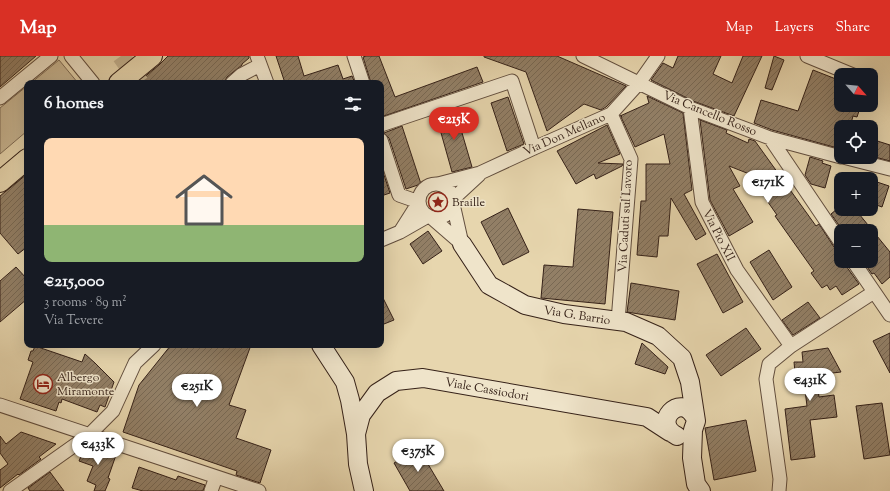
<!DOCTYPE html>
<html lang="en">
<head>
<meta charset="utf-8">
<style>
	:root { --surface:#171b24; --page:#20242c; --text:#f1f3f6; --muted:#9ea1a6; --accent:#d93025 }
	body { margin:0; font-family:"Sorts Mill Goudy",serif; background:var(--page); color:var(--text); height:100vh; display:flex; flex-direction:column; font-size:15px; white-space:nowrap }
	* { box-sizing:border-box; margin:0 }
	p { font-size:13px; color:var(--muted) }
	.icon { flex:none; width:22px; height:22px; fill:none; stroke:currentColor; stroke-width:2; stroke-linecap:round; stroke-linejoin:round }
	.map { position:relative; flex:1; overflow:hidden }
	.details { position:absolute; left:24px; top:24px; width:360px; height:268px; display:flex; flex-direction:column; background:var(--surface); border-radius:8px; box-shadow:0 4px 16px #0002 }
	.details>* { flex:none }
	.needle { width:26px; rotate:117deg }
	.tools { position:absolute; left:834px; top:12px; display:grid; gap:8px }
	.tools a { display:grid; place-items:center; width:44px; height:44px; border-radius:8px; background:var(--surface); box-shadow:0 4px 16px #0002; font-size:20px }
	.price { position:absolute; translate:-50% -34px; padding:0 9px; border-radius:14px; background:#fff; color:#222; font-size:13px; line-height:26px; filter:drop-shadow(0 1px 2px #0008) }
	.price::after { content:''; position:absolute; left:50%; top:24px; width:12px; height:9px; margin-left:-6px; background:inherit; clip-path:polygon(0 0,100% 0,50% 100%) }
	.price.selected { background:var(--accent); color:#fff }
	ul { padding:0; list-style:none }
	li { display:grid; align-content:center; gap:8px; height:212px; padding:0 20px }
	li span { display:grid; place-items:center; height:124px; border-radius:8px; color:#555 }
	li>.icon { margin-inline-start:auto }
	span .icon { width:72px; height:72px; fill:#fffc; stroke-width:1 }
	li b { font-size:17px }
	h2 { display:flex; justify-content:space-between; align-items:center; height:48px; padding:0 20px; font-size:17px }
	header { display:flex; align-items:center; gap:24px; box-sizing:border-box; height:56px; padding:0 20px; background:var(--accent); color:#fff }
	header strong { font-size:19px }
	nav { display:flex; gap:22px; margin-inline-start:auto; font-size:14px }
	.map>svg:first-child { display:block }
</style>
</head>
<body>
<header>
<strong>Map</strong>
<nav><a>Map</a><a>Layers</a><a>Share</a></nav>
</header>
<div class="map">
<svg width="890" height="435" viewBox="0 0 890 435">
	<defs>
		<pattern id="building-hatch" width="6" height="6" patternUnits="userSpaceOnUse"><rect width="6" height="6" fill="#927f66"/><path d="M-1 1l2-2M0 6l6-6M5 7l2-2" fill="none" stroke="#786853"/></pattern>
	</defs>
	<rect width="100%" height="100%" fill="#e7d6ae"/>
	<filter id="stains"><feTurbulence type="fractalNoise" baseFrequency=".005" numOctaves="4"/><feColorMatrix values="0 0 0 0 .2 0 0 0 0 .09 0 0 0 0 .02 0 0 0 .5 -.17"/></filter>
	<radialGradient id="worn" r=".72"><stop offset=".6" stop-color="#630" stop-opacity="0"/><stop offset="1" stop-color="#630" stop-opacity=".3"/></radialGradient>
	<!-- green -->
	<path fill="#c9b794" stroke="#7f6c56" d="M59 4 78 27H31Z
		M27 30V75L0 98V52Z"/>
	<!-- building -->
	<path fill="url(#building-hatch)" stroke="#352118" d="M0 0H36L0 31Z
		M168 0H249V2L242 8V9L227 21 224 27H137L159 9Z
		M276 0H298L304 20 338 9 343 23 352 20 355 27H285Z
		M366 0H379L395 41 477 11 483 26 381 61V27H371L363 1Z
		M484 0H557L626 30 606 51 601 54 584 48 547 75 526 16 484 1Z
		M678 0H721L713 18 732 27 743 0H762L734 60 693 45 651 24 663 7 673 12Z
		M774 0 784 4 772 34 765 32Z
		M813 14 841 25V49H861L857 61 853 60 850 71H841V93L772 74 754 67 761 44 798 55Z
		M647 40 683 57 692 134 684 138 706 178 696 184 671 142 668 180H659L657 201 637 199 641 145H646V108H670L664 78 635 91 621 61 622 60H620L649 47Z
		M508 41 524 88 507 95 491 47Z
		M455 53 472 111 452 116 436 59Z
		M700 64 727 74 726 77 748 87 749 83 755 85 816 170 819 168 834 191 841 195V205H845L846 210 859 228 842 239 836 230 830 234 827 229 822 232 811 217 814 215 775 160 777 159 763 139 768 136 757 121 729 110 740 130 733 133 753 166 729 180 710 144Z
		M607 69 620 98 598 107 623 108 622 110 596 123 594 118 576 128 557 95Z
		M402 70 421 128 406 133 389 82 384 77Z
		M871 83 890 89V105L871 100Z
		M810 101 823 105 822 107 831 110 825 132 811 128 805 119Z
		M381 110 390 137 381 140Z
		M27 118V191L18 198 0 177V140Z
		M871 124 889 130 882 151 871 147Z
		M508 152 529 196 503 209 481 166Z
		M578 153 613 156 605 248 541 242 544 209 573 211Z
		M837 153H855L890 196V221L882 228 874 217 872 218 863 205H871V175H843L831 158Z
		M428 175 442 195 423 208 410 188Z
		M769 194 792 231 773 244 750 206Z
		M717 198 743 246 723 257 697 208Z
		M16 211 27 223V243L0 266V225Z
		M631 227 679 235 675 264 627 256Z
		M381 238 394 264 384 268 381 262Z
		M808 246 820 262 793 279 782 264Z
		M746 272 761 293 721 320 706 299Z
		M890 277V317L873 285Z
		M642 287 668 311 665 318 635 308Z
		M171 289H251L229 349 246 354 236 382 271 394 260 427 236 419 237 415 123 376 139 329Z
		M35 290 82 306 85 298 95 307 114 326 105 351 100 349 97 356 62 343 61 347 59 346 56 355 20 343 33 306 28 304 31 295H33Z
		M828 292 841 316 816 319 819 341 834 339 837 361 810 364 815 401 791 404 785 353 807 350 804 326 796 327 794 306H803L802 296Z
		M882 347 890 399 864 403 856 350Z
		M746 364 756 415 714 424 705 372Z
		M21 376 56 388 39 401 41 403 19 419 18 418 0 432V414L8 408 0 397V380L6 388Z
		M88 389 116 399 108 422 110 423 105 435H94L96 429 87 425 93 410 79 405 84 393Z
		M419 393 444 435H410L394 407Z
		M139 411 176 424 178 420 205 429 203 435H143L132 432Z
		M50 416 64 435H30L28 432Z"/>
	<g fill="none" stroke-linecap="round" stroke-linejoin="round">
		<!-- secondary-tunnel -->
		<path stroke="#c3b290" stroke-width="18" stroke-dasharray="18 9" stroke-linecap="butt" d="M121 0 140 27"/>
		<defs>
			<path id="street" d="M71 0 93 27
				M257 0 267 27
				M354 0 363 27
				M583 0 690 52 770 82 841 101
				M807 0 853 19
				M232 27 241 19 260 9
				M0 42 51 0
				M690 52 702 146 737 214 791 290
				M611 58 631 103 618 265
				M381 69 512 25 534 92
				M770 82 841 187
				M381 84 399 139 419 146 400 176
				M843 101 890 113
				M438 128 480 117 534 92 611 58 639 27 658 0
				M419 145a17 17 0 1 1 34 0a17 17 0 1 1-34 0Z
				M453 143 479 119
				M453 148 462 188
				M432 162 462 188
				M381 184 400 176 428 160
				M853 205 890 259
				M0 349 259 435
				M10 435 89 379 113 355 135 307 154 289
				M211 435 216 421
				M779 435 780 423 766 323 769 308 791 290 874 236"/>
			<path id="secondary" d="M462 188 489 229 525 249 564 258 626 266 658 280 682 302 690 326 696 365 693 374 692 402 696 428 701 435
				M321 289 345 326 350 344 356 378 358 408 364 435
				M356 378 361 359 377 337 396 325 423 322 647 361 670 376
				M677 380C651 367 680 336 694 360"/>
			<path id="primary" d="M119 27 152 0
				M0 126 27 103"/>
		</defs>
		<!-- street casing -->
		<use href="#street" stroke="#624e3e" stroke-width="15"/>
		<!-- secondary casing -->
		<use href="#secondary" stroke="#352118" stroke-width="20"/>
		<!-- primary casing -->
		<use href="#primary" stroke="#352118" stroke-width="22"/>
		<!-- street -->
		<use href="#street" stroke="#efe4ca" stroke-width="13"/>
		<!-- secondary -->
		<use href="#secondary" stroke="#efe4ca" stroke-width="18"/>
		<!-- primary -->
		<use href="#primary" stroke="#e7d6ae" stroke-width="20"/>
	</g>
	<!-- icons -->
	<defs>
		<symbol id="sight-ring" viewBox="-11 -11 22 22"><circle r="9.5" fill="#efe4ca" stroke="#8f2418" stroke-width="1.5"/><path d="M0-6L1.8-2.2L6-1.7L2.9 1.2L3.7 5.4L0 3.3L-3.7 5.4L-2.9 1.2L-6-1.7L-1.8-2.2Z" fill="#8f2418"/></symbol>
		<symbol id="hotel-ring" viewBox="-11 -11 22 22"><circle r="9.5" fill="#efe4ca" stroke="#8f2418" stroke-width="1.5"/><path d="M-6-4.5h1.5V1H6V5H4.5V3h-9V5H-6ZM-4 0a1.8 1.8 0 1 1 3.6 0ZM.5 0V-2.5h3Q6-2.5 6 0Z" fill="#8f2418"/></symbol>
	</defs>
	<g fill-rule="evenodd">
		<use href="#sight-ring" x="427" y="135" width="22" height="22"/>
		<use href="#hotel-ring" x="32" y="317" width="22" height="22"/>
	</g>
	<g text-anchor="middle" stroke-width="3" stroke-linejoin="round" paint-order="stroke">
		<!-- street labels -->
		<g font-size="12" fill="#352118" stroke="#efe4ca">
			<text transform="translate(710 57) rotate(22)" y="4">Via Cancello Rosso</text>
			<text transform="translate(564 78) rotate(-24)" y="4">Via Don Mellano</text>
			<text transform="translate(625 160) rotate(-87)" y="4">Via Caduti sul Lavoro</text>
			<text transform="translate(719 179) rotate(63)" y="4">Via Pio XII</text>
			<text transform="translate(577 259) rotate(9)" y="4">Via G. Barrio</text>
			<text transform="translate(487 333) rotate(10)" y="4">Viale Cassiodori</text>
		</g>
		<!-- poi labels -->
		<g font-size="12" fill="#352118" stroke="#efe4ca" text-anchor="start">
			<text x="452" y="150">Braille</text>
			<text x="57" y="325">Albergo<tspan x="57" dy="14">Miramonte</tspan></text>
		</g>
	</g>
	<rect width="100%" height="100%" filter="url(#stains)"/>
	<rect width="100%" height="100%" fill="url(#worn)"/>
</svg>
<div class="tools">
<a><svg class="needle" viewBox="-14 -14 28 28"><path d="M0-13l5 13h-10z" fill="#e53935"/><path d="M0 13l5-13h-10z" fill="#9ea1a6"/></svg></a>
<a><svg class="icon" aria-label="locate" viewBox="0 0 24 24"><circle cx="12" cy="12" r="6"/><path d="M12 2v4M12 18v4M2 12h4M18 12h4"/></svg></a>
<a>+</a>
<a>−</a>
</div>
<b class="price selected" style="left:454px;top:85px">€215K</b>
<b class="price" style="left:768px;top:148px">€171K</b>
<b class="price" style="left:810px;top:346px">€431K</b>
<b class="price" style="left:197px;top:352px">€251K</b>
<b class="price" style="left:98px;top:410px">€433K</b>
<b class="price" style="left:418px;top:417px">€375K</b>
<section class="details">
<h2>6 homes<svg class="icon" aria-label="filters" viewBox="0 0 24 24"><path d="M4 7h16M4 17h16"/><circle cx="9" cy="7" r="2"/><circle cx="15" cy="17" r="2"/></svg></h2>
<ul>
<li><span style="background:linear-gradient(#ffd9b3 70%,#8fb573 0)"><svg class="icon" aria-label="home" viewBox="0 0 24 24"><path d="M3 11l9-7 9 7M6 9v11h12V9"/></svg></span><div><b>€215,000</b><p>3 rooms · 89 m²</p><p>Via Tevere</p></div></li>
</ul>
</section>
</div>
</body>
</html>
